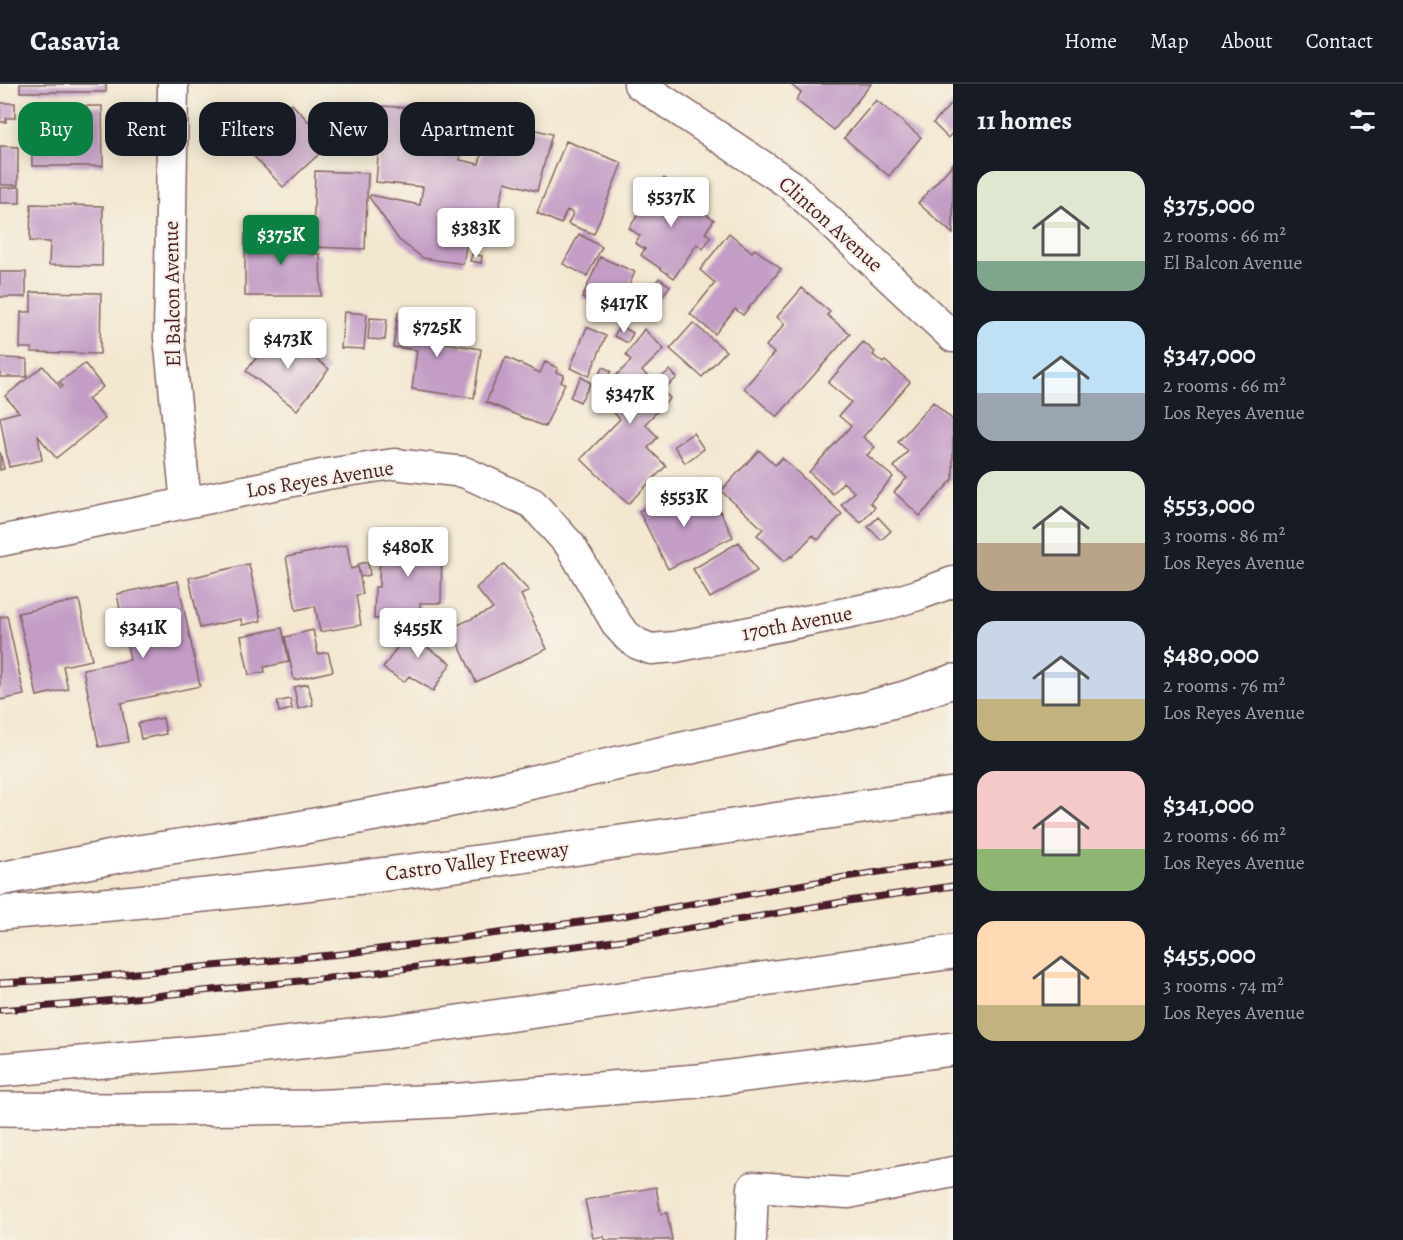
<!DOCTYPE html>
<html lang="en">
<head>
<meta charset="utf-8">
<style>
	:root { --surface:#171b24; --page:#242831; --text:#f1f3f6; --muted:#9ea1a6; --line:#363941; --accent:#0b8043 }
	body { margin:0; font-family:Alegreya,serif; background:var(--page); color:var(--text); height:100vh; display:flex; flex-direction:column; font-size:22px; white-space:nowrap }
	* { box-sizing:border-box; margin:0 }
	p { font-size:20px; color:var(--muted) }
	.icon { flex:none; width:33px; height:33px; fill:none; stroke:currentColor; stroke-width:2; stroke-linecap:round; stroke-linejoin:round }
	.map { position:relative; flex:1; overflow:hidden }
	.sheet { display:flex; flex-direction:column; background:var(--surface); width:450px }
	.sheet>* { flex:none }
	.guide { position:absolute; left:18px; top:18px; width:570px; height:54px; display:flex; gap:12px }
	.price { position:absolute; translate:-50% -51px; padding:0 14px; border-radius:6px; background:#fff; color:#222; font-size:20px; line-height:39px; filter:drop-shadow(0 2px 3px #0008) }
	.price::after { content:''; position:absolute; left:50%; top:36px; width:18px; height:14px; margin-left:-9px; background:inherit; clip-path:polygon(0 0,100% 0,50% 100%) }
	.price.active { background:var(--accent); color:#fff }
	ul { padding:0; list-style:none }
	li { display:flex; align-items:center; gap:18px; height:150px; padding:0 24px }
	li span { display:grid; place-items:center; flex:none; width:168px; height:120px; border-radius:18px; color:#555 }
	li>.icon { margin-inline-start:auto }
	span .icon { width:72px; height:72px; fill:#fffc; stroke-width:1 }
	li b { font-size:26px }
	h2 { display:flex; justify-content:space-between; align-items:center; height:72px; padding:0 24px; font-size:26px }
	.chip { padding:0 21px; border-radius:18px; background:var(--surface); box-shadow:0 3px 15px #0003; font-size:21px; line-height:54px }
	.chip.active { background:var(--accent); color:#fff }
	header { display:flex; align-items:center; gap:36px; box-sizing:border-box; height:84px; padding:0 30px; background:var(--surface); border-bottom:2px solid var(--line) }
	header strong { font-size:28px }
	nav { display:flex; gap:33px; margin-inline-start:auto; font-size:21px }
	main { display:flex; flex:1; min-height:0 }
	.map>svg:first-child { display:block }
</style>
</head>
<body>
<header>
<strong>Casavia</strong>
<nav><a>Home</a><a>Map</a><a>About</a><a>Contact</a></nav>
</header>
<main>
<div class="map">
<svg width="953" height="1156" viewBox="0 0 953 1156">
	<rect width="100%" height="100%" fill="#f7f3e8"/>
	<filter id="ink" filterUnits="userSpaceOnUse"><feTurbulence type="fractalNoise" baseFrequency=".0167" numOctaves="2"/><feDisplacementMap in="SourceGraphic" scale="12" xChannelSelector="R" yChannelSelector="G"/><feConvolveMatrix kernelMatrix="1 2 1 2 8 2 1 2 1" color-interpolation-filters="sRGB"/></filter>
	<filter id="wash" filterUnits="userSpaceOnUse"><feTurbulence type="fractalNoise" baseFrequency=".008" numOctaves="4" result="noise"/><feDisplacementMap in="SourceGraphic" scale="24" xChannelSelector="R" yChannelSelector="G"/><feGaussianBlur stdDeviation="1.35" result="paint"/><feColorMatrix in="noise" values="0 0 0 0 0 0 0 0 0 0 0 0 0 0 0 0 0 1.4 0 .05"/><feComposite in="paint" operator="in"/></filter>
	<g filter="url(#wash)">
		<rect width="100%" height="100%" fill="#f3e7d0"/>
		<g id="blocks">
			<!-- building -->
			<path fill="#c39dc6" d="M20 0H106V8H20Z
				M790 0H871L834 46 796 16 801 9Z
				M876 16 921 53 889 92 844 54Z
				M953 18V48L948 54 933 39Z
				M0 19H15V34H6V38H0Z
				M292 20 330 60 283 103 245 63Z
				M31 22H102L103 82H32Z
				M382 22 441 26 439 61 460 63V76L479 80 491 34 552 50 537 107 505 98 494 144 451 137 449 153 467 156 463 180 423 174 399 156 369 113 371 111 420 121 423 103 376 98Z
				M341 41 347 46 340 54 334 50Z
				M355 41H372L371 63H355Z
				M566 57 622 79 594 150 568 140 573 129 567 126 561 140 537 129Z
				M0 62 18 63V101H0Z
				M953 80V150L918 119Z
				M315 87 368 89 365 165 313 163Z
				M664 94 692 113 689 118 714 136 705 149 711 153 703 165 697 160 674 194 641 171 645 165 635 159 640 152 629 144Z
				M20 103V119H0V104Z
				M31 120 103 122 102 182 49 181 50 158 30 157Z
				M729 149 752 168 755 165 781 185 743 231 735 225 715 250 690 230 715 199 700 186Z
				M245 150H310V170H320L321 212H245Z
				M579 150 602 163 587 192 563 180Z
				M472 170 482 172 481 179 470 177Z
				M600 173 635 188 617 229 582 214Z
				M0 188H26V213H0Z
				M659 194 670 202 656 221 645 213Z
				M802 204 830 228 827 231 850 250 777 333 744 304 774 269 766 262 785 240 777 233Z
				M31 208 101 209 100 270 32 268V264H20L21 228H31Z
				M344 228 367 230 364 265 341 264Z
				M398 228 429 232 427 240 447 243 444 259 481 265 474 314 412 305 417 266 393 263Z
				M370 234 387 235 385 256 368 255Z
				M693 239 726 267 702 293 670 265Z
				M620 241 633 249 628 259 614 252Z
				M587 243 606 252 589 292 570 284Z
				M644 245 664 265 642 287 670 314 645 340 658 353 648 364 666 382 628 420 581 375 620 335 596 311 631 277 626 271Z
				M278 246 329 285 297 326 246 287Z
				M863 258 875 268 873 271 883 279 885 277 910 298 863 353 875 363 867 371 893 393 870 419 875 423 861 439 841 421 854 408 843 398 833 410 809 388 851 342 839 332 851 318 828 299Z
				M506 273 540 289 545 278 558 284 556 288 564 291 561 298 565 299 545 343 486 318Z
				M0 274 27 275V293H0Z
				M85 280 103 303 88 315 105 335 56 374 38 352 42 376 9 383 0 333 19 328 5 312 43 282 61 304 63 302 59 298Z
				M603 283 611 287 604 300 596 295Z
				M670 286 677 294 666 303 659 295Z
				M581 293 591 299 580 318 570 313Z
				M933 318 953 336V395L920 432 894 408 907 394 894 383 908 367 898 358Z
				M693 349 704 365 685 379 674 362Z
				M759 366 775 381 782 374 842 430 818 456 813 451 792 473 791 472 785 477 757 451 763 445 721 407Z
				M0 368 4 385 0 386Z
				M686 404 699 429 717 421 733 453 668 485 639 427Z
				M878 433 891 447 881 456 868 443Z
				M380 457H442L441 519H420V535H374L375 503H379Z
				M739 458 757 487 710 514 693 485Z
				M347 461 351 485 358 483 363 510 356 511 361 541 320 548 315 522 296 526 286 473Z
				M368 478 370 491 360 493 358 480Z
				M249 480 261 537 242 541 241 535 200 544 189 494Z
				M504 480 529 507 521 511 547 565 476 598 451 544 493 525 476 504Z
				M178 497 200 602 121 619 128 658 99 663 83 585 130 576 117 510Z
				M79 516 92 576 63 582 68 605 37 612 18 529Z
				M7 532 24 611 0 616V533Z
				M414 538 436 553 428 564 451 579 433 607 409 592 404 598 383 584Z
				M282 544 289 578 264 583 265 588 249 591 241 552Z
				M313 546 318 570 328 568 333 587 294 596 285 553Z
				M308 600 313 621 298 625 294 603Z
				M290 615 292 625 279 628 277 618Z
				M163 634 166 650 141 655 138 639Z
				M656 1103 661 1130 667 1129 672 1156H605L604 1152 593 1154 585 1116Z"/>
		</g>
	</g>
	<g filter="url(#ink)">
		<use href="#blocks" fill-opacity="0" stroke="#856565" stroke-width="1.5"/>
		<g fill="none" stroke-linecap="round" stroke-linejoin="round">
			<defs>
				<path id="street" d="M173 0 169 253 186 419
					M639 0 791 101 953 253
					M0 457 327 390 394 380 464 388 532 419 570 461 618 542 627 552 638 560 651 565 675 563 881 522 918 511 953 498
					M751 1156 753 1103 848 1109 953 1088"/>
				<path id="highway" d="M0 795 138 768 293 745 447 717 868 624 905 614 953 597
					M0 829C319 807 636 755 953 710
					M0 986 231 966 387 948 953 868
					M0 1025 113 1026 308 1023 461 1016 697 997 953 965"/>
			</defs>
			<!-- street casing -->
			<use href="#street" stroke="#856565" stroke-width="33"/>
			<!-- highway casing -->
			<use href="#highway" stroke="#856565" stroke-width="36"/>
			<!-- street -->
			<use href="#street" stroke="#fff" stroke-width="30"/>
			<!-- highway -->
			<use href="#highway" stroke="#fff" stroke-width="33"/>
			<defs>
				<path id="rail" d="M0 899 73 895 342 870 617 833 845 793 953 777
					M0 926 76 920 348 892 622 856 848 817 953 802"/>
			</defs>
			<!-- rail casing -->
			<use href="#rail" stroke="#4a1f2b" stroke-width="7"/>
			<!-- rail -->
			<use href="#rail" stroke="#f7f3e8" stroke-width="4.5" stroke-dasharray="14" stroke-linecap="butt"/>
		</g>
	</g>
	<g text-anchor="middle" stroke-width="4.5" stroke-linejoin="round" paint-order="stroke">
		<!-- street labels -->
		<g font-size="21" fill="#4a1f2b" stroke="#f7f3e8">
			<text transform="translate(831 140) rotate(42)" y="7">Clinton Avenue</text>
			<text transform="translate(172 210) rotate(-91)" y="7">El Balcon Avenue</text>
			<text transform="translate(320 395) rotate(-9)" y="7">Los Reyes Avenue</text>
			<text transform="translate(797 539) rotate(-11)" y="7">170th Avenue</text>
			<text transform="translate(477 777) rotate(-8)" y="7">Castro Valley Freeway</text>
		</g>
	</g>
</svg>
<b class="price" style="left:671px;top:144px">$537K</b>
<b class="price" style="left:476px;top:175px">$383K</b>
<b class="price active" style="left:281px;top:182px">$375K</b>
<b class="price" style="left:624px;top:250px">$417K</b>
<b class="price" style="left:437px;top:274px">$725K</b>
<b class="price" style="left:288px;top:286px">$473K</b>
<b class="price" style="left:630px;top:341px">$347K</b>
<b class="price" style="left:684px;top:444px">$553K</b>
<b class="price" style="left:408px;top:494px">$480K</b>
<b class="price" style="left:143px;top:575px">$341K</b>
<b class="price" style="left:418px;top:575px">$455K</b>
<div class="guide">
<a class="chip active">Buy</a>
<a class="chip">Rent</a>
<a class="chip">Filters</a>
<a class="chip">New</a>
<a class="chip">Apartment</a>
</div>
</div>
<section class="sheet">
<h2>11 homes<svg class="icon" aria-label="filters" viewBox="0 0 24 24"><path d="M4 7h16M4 17h16"/><circle cx="9" cy="7" r="2"/><circle cx="15" cy="17" r="2"/></svg></h2>
<ul>
<li><span style="background:linear-gradient(#dfe7d0 75%,#7fa58c 0)"><svg class="icon" aria-label="home" viewBox="0 0 24 24"><path d="M3 11l9-7 9 7M6 9v11h12V9"/></svg></span><div><b>$375,000</b><p>2 rooms · 66 m²</p><p>El Balcon Avenue</p></div></li>
<li><span style="background:linear-gradient(#bfe0f5 60%,#9aa5b1 0)"><svg class="icon" aria-label="home" viewBox="0 0 24 24"><path d="M3 11l9-7 9 7M6 9v11h12V9"/></svg></span><div><b>$347,000</b><p>2 rooms · 66 m²</p><p>Los Reyes Avenue</p></div></li>
<li><span style="background:linear-gradient(#dfe7d0 60%,#b9a48a 0)"><svg class="icon" aria-label="home" viewBox="0 0 24 24"><path d="M3 11l9-7 9 7M6 9v11h12V9"/></svg></span><div><b>$553,000</b><p>3 rooms · 86 m²</p><p>Los Reyes Avenue</p></div></li>
<li><span style="background:linear-gradient(#c9d6e8 65%,#c2b280 0)"><svg class="icon" aria-label="home" viewBox="0 0 24 24"><path d="M3 11l9-7 9 7M6 9v11h12V9"/></svg></span><div><b>$480,000</b><p>2 rooms · 76 m²</p><p>Los Reyes Avenue</p></div></li>
<li><span style="background:linear-gradient(#f6c9c9 65%,#8fb573 0)"><svg class="icon" aria-label="home" viewBox="0 0 24 24"><path d="M3 11l9-7 9 7M6 9v11h12V9"/></svg></span><div><b>$341,000</b><p>2 rooms · 66 m²</p><p>Los Reyes Avenue</p></div></li>
<li><span style="background:linear-gradient(#ffd9b3 70%,#c2b280 0)"><svg class="icon" aria-label="home" viewBox="0 0 24 24"><path d="M3 11l9-7 9 7M6 9v11h12V9"/></svg></span><div><b>$455,000</b><p>3 rooms · 74 m²</p><p>Los Reyes Avenue</p></div></li>
</ul>
</section>
</main>
</body>
</html>
